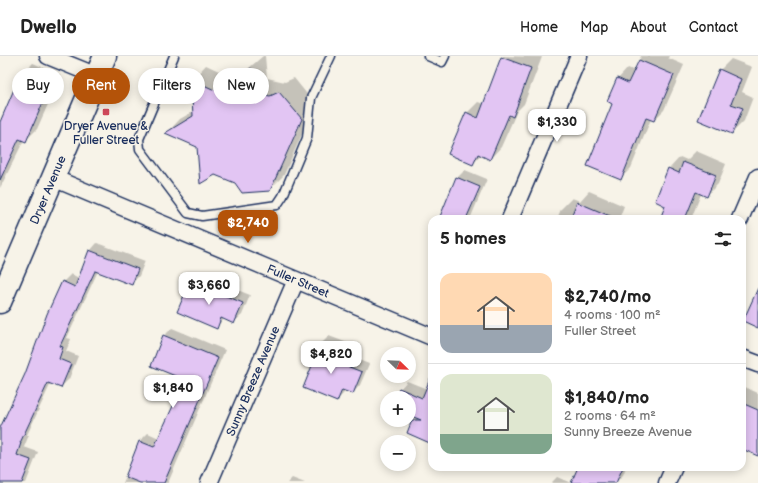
<!DOCTYPE html>
<html lang="en">
<head>
<meta charset="utf-8">
<style>
	:root { --surface:#fff; --page:#f2f2f2; --text:#222; --muted:#767676; --line:#e0e0e0; --accent:#b45309 }
	body { margin:0; font-family:"Balsamiq Sans",sans-serif; background:var(--page); color:var(--text); height:100vh; display:flex; flex-direction:column; font-size:15px; white-space:nowrap }
	* { box-sizing:border-box; margin:0 }
	p { font-size:13px; color:var(--muted) }
	.icon { flex:none; width:22px; height:22px; fill:none; stroke:currentColor; stroke-width:2; stroke-linecap:round; stroke-linejoin:round }
	.map { position:relative; flex:1; overflow:hidden }
	.sheet { position:absolute; left:428px; top:159px; width:318px; height:256px; display:flex; flex-direction:column; background:var(--surface); border-radius:12px; box-shadow:0 2px 10px #0003 }
	.sheet>* { flex:none }
	.hud { position:absolute; left:12px; top:12px; width:356px; height:36px; display:flex; gap:8px }
	.needle { width:26px; rotate:113deg }
	.buttons { position:absolute; left:380px; top:291px; display:grid; gap:8px }
	.buttons a { display:grid; place-items:center; width:36px; height:36px; border-radius:50%; background:var(--surface); box-shadow:0 2px 10px #0003; font-size:20px }
	.price { position:absolute; translate:-50% -34px; padding:0 9px; border-radius:8px; background:#fff; color:#222; font-size:13px; line-height:26px; filter:drop-shadow(0 1px 2px #0008) }
	.price::after { content:''; position:absolute; left:50%; top:24px; width:12px; height:9px; margin-left:-6px; background:inherit; clip-path:polygon(0 0,100% 0,50% 100%) }
	.price.current { background:var(--accent); color:#fff }
	ul { padding:0; list-style:none }
	li { display:flex; align-items:center; gap:12px; height:100px; padding:0 12px }
	li+li { border-top:1px solid var(--line) }
	li span { display:grid; place-items:center; flex:none; width:112px; height:80px; border-radius:12px; color:#555 }
	li>.icon { margin-inline-start:auto }
	span .icon { width:48px; height:48px; fill:#fffc; stroke-width:1 }
	li b { font-size:17px }
	h2 { display:flex; justify-content:space-between; align-items:center; height:48px; padding:0 12px; font-size:17px }
	.tag { padding:0 14px; border-radius:18px; background:var(--surface); box-shadow:0 2px 10px #0003; font-size:14px; line-height:36px }
	.tag.current { background:var(--accent); color:#fff }
	header { display:flex; align-items:center; gap:24px; box-sizing:border-box; height:56px; padding:0 20px; background:var(--surface); border-bottom:1px solid var(--line) }
	header strong { font-size:19px }
	nav { display:flex; gap:22px; margin-inline-start:auto; font-size:14px }
	.map>svg:first-child { display:block }
</style>
</head>
<body>
<header>
<strong>Dwello</strong>
<nav><a>Home</a><a>Map</a><a>About</a><a>Contact</a></nav>
</header>
<div class="map">
<svg width="758" height="427" viewBox="0 0 758 427">
	<rect width="100%" height="100%" fill="#f7f3e8"/>
	<filter id="ink" filterUnits="userSpaceOnUse"><feTurbulence type="fractalNoise" baseFrequency=".025" numOctaves="2"/><feDisplacementMap in="SourceGraphic" scale="8" xChannelSelector="R" yChannelSelector="G"/><feConvolveMatrix kernelMatrix="1 2 1 2 8 2 1 2 1" color-interpolation-filters="sRGB"/></filter>
	<g filter="url(#ink)">
		<!-- shadow -->
		<path fill="#0003" d="M263 0H265L267 22 285 26 294 22 315 48 284 119 269 134 236 126 198 91 167 77 180 63 194 55 192 24 206 9 236 23Z
			M503 0 542 1 524 48 517 55 501 91 490 103 481 99 473 108 467 57 478 46 484 48Z
			M641 0H669L668 2 684 9 664 54 654 64 651 63 631 112 620 123 614 47 618 23 628 12 635 15Z
			M731 3 752 11 742 36 753 41 744 65 732 77 720 14Z
			M33 7 61 19 37 73 26 84H24L0 132V69L22 18Z
			M696 95 726 108 718 128 706 140 701 138 691 163H663L667 149 669 113 680 101 687 104Z
			M465 114 487 123 470 163H440L457 122Z
			M589 135 624 150 619 163H557L561 153 572 142 580 145Z
			M97 187 145 205 139 220 132 227 98 215 67 282 71 283 66 295 78 300 69 323 61 331 51 327 27 379H29L24 391 38 396 26 427H0V372L26 318 63 226 71 218 79 222 90 195Z
			M198 218 250 239 242 259 234 266 225 262 216 271 190 226Z
			M172 272 225 294 168 427H123L140 385 148 377 159 382 186 323 164 280Z
			M329 280 350 288 346 299 369 308 360 329 353 337 346 335 337 344 321 288Z
			M407 325 427 333 432 327V383L409 363V342H396L400 333Z
			M742 330 758 337V399L742 392Z
			M579 411H626L623 419 615 427H572Z
			M557 421 571 427H551Z
			M292 422 305 427H287Z"/>
		<!-- building -->
		<path fill="#e2c5f3" stroke="#1b2f5e" d="M501 1 531 12 513 61 509 59 490 104 478 98 473 109 448 98 466 56 478 62Z
			M639 4 674 19 654 65 646 62 621 124 587 110 612 48 607 45 617 22 628 27Z
			M251 12 253 36 270 40 279 36 302 63 270 135 242 137 235 127 215 119 200 128 197 91 165 77 193 60 191 23 221 37Z
			M719 13 741 23 731 48 743 52 732 78 698 64Z
			M21 17 50 30 26 86 19 83 0 124V66Z
			M683 106 716 119 707 141 696 136 685 163H660L665 150 655 145 668 112 679 117Z
			M456 121 480 131 466 163H439Z
			M577 146 617 163H570Z
			M89 194 138 213 132 229 95 215 60 290 63 291 59 303 71 308 61 332 48 327 20 387H21L17 399 31 404 22 427H0V372L25 318 47 258 62 225 75 231Z
			M190 225 243 247 234 268 221 262 217 273 177 256Z
			M758 232V272L743 265Z
			M163 279 218 302 164 427H140L125 421 139 385 154 391 185 324 151 310Z
			M321 287 343 296 339 307 362 316 353 338 342 334 337 346 303 332Z
			M432 318V388L407 377 412 364H421L409 359V342H394L399 332 422 342Z
			M742 347 758 354V400L742 393Z
			M578 411H623L616 427H571Z"/>
		<g fill="none" stroke-linecap="round" stroke-linejoin="round">
			<defs>
				<path id="lane" d="M174 0 139 83 140 93 188 157 202 160 277 149 283 140 307 82 311 42 331 0
					M428 0 442 6 445 0"/>
				<path id="street" d="M48 0 97 20
					M53 122 432 281
					M510 163 579 0
					M740 163 758 121
					M742 302 758 308
					M209 427 296 224
					M667 427 674 411"/>
				<path id="secondary" d="M0 246 105 0"/>
			</defs>
			<!-- lane casing -->
			<use href="#lane" stroke="#1b2f5e" stroke-width="11"/>
			<!-- street casing -->
			<use href="#street" stroke="#1b2f5e" stroke-width="19"/>
			<!-- secondary casing -->
			<use href="#secondary" stroke="#1b2f5e" stroke-width="25"/>
			<!-- lane -->
			<use href="#lane" stroke="#f7f3e8" stroke-width="8"/>
			<!-- street -->
			<use href="#street" stroke="#f7f3e8" stroke-width="16"/>
			<!-- secondary -->
			<use href="#secondary" stroke="#f7f3e8" stroke-width="22"/>
		</g>
	</g>
	<!-- markers -->
	<rect fill="#d1495b" stroke="#f7f3e8" stroke-width="1.5" x="102" y="52" width="8" height="8" rx="2"/>
	<g text-anchor="middle" stroke-width="3" stroke-linejoin="round" paint-order="stroke">
		<!-- poi labels -->
		<g font-size="12" fill="#1b2f5e" stroke="#f7f3e8">
			<text x="106" y="74">Dryer Avenue &amp;<tspan x="106" dy="14">Fuller Street</tspan></text>
		</g>
		<!-- street labels -->
		<g font-size="12" fill="#1b2f5e" stroke="#f7f3e8">
			<text transform="translate(48 134) rotate(-67)" y="4">Dryer Avenue</text>
			<text transform="translate(298 225) rotate(23)" y="4">Fuller Street</text>
			<text transform="translate(253 325) rotate(-67)" y="4">Sunny Breeze Avenue</text>
		</g>
	</g>
</svg>
<div class="buttons">
<a><svg class="needle" viewBox="-14 -14 28 28"><path d="M0-13l5 13h-10z" fill="#e53935"/><path d="M0 13l5-13h-10z" fill="#767676"/></svg></a>
<a>+</a>
<a>−</a>
</div>
<b class="price" style="left:557px;top:87px">$1,330</b>
<b class="price current" style="left:248px;top:188px">$2,740</b>
<b class="price" style="left:209px;top:250px">$3,660</b>
<b class="price" style="left:331px;top:319px">$4,820</b>
<b class="price" style="left:173px;top:353px">$1,840</b>
<div class="hud">
<a class="tag">Buy</a>
<a class="tag current">Rent</a>
<a class="tag">Filters</a>
<a class="tag">New</a>
</div>
<section class="sheet">
<h2>5 homes<svg class="icon" aria-label="filters" viewBox="0 0 24 24"><path d="M4 7h16M4 17h16"/><circle cx="9" cy="7" r="2"/><circle cx="15" cy="17" r="2"/></svg></h2>
<ul>
<li><span style="background:linear-gradient(#ffd9b3 65%,#9aa5b1 0)"><svg class="icon" aria-label="home" viewBox="0 0 24 24"><path d="M3 11l9-7 9 7M6 9v11h12V9"/></svg></span><div><b>$2,740/mo</b><p>4 rooms · 100 m²</p><p>Fuller Street</p></div></li>
<li><span style="background:linear-gradient(#dfe7d0 75%,#7fa58c 0)"><svg class="icon" aria-label="home" viewBox="0 0 24 24"><path d="M3 11l9-7 9 7M6 9v11h12V9"/></svg></span><div><b>$1,840/mo</b><p>2 rooms · 64 m²</p><p>Sunny Breeze Avenue</p></div></li>
</ul>
</section>
</div>
</body>
</html>
